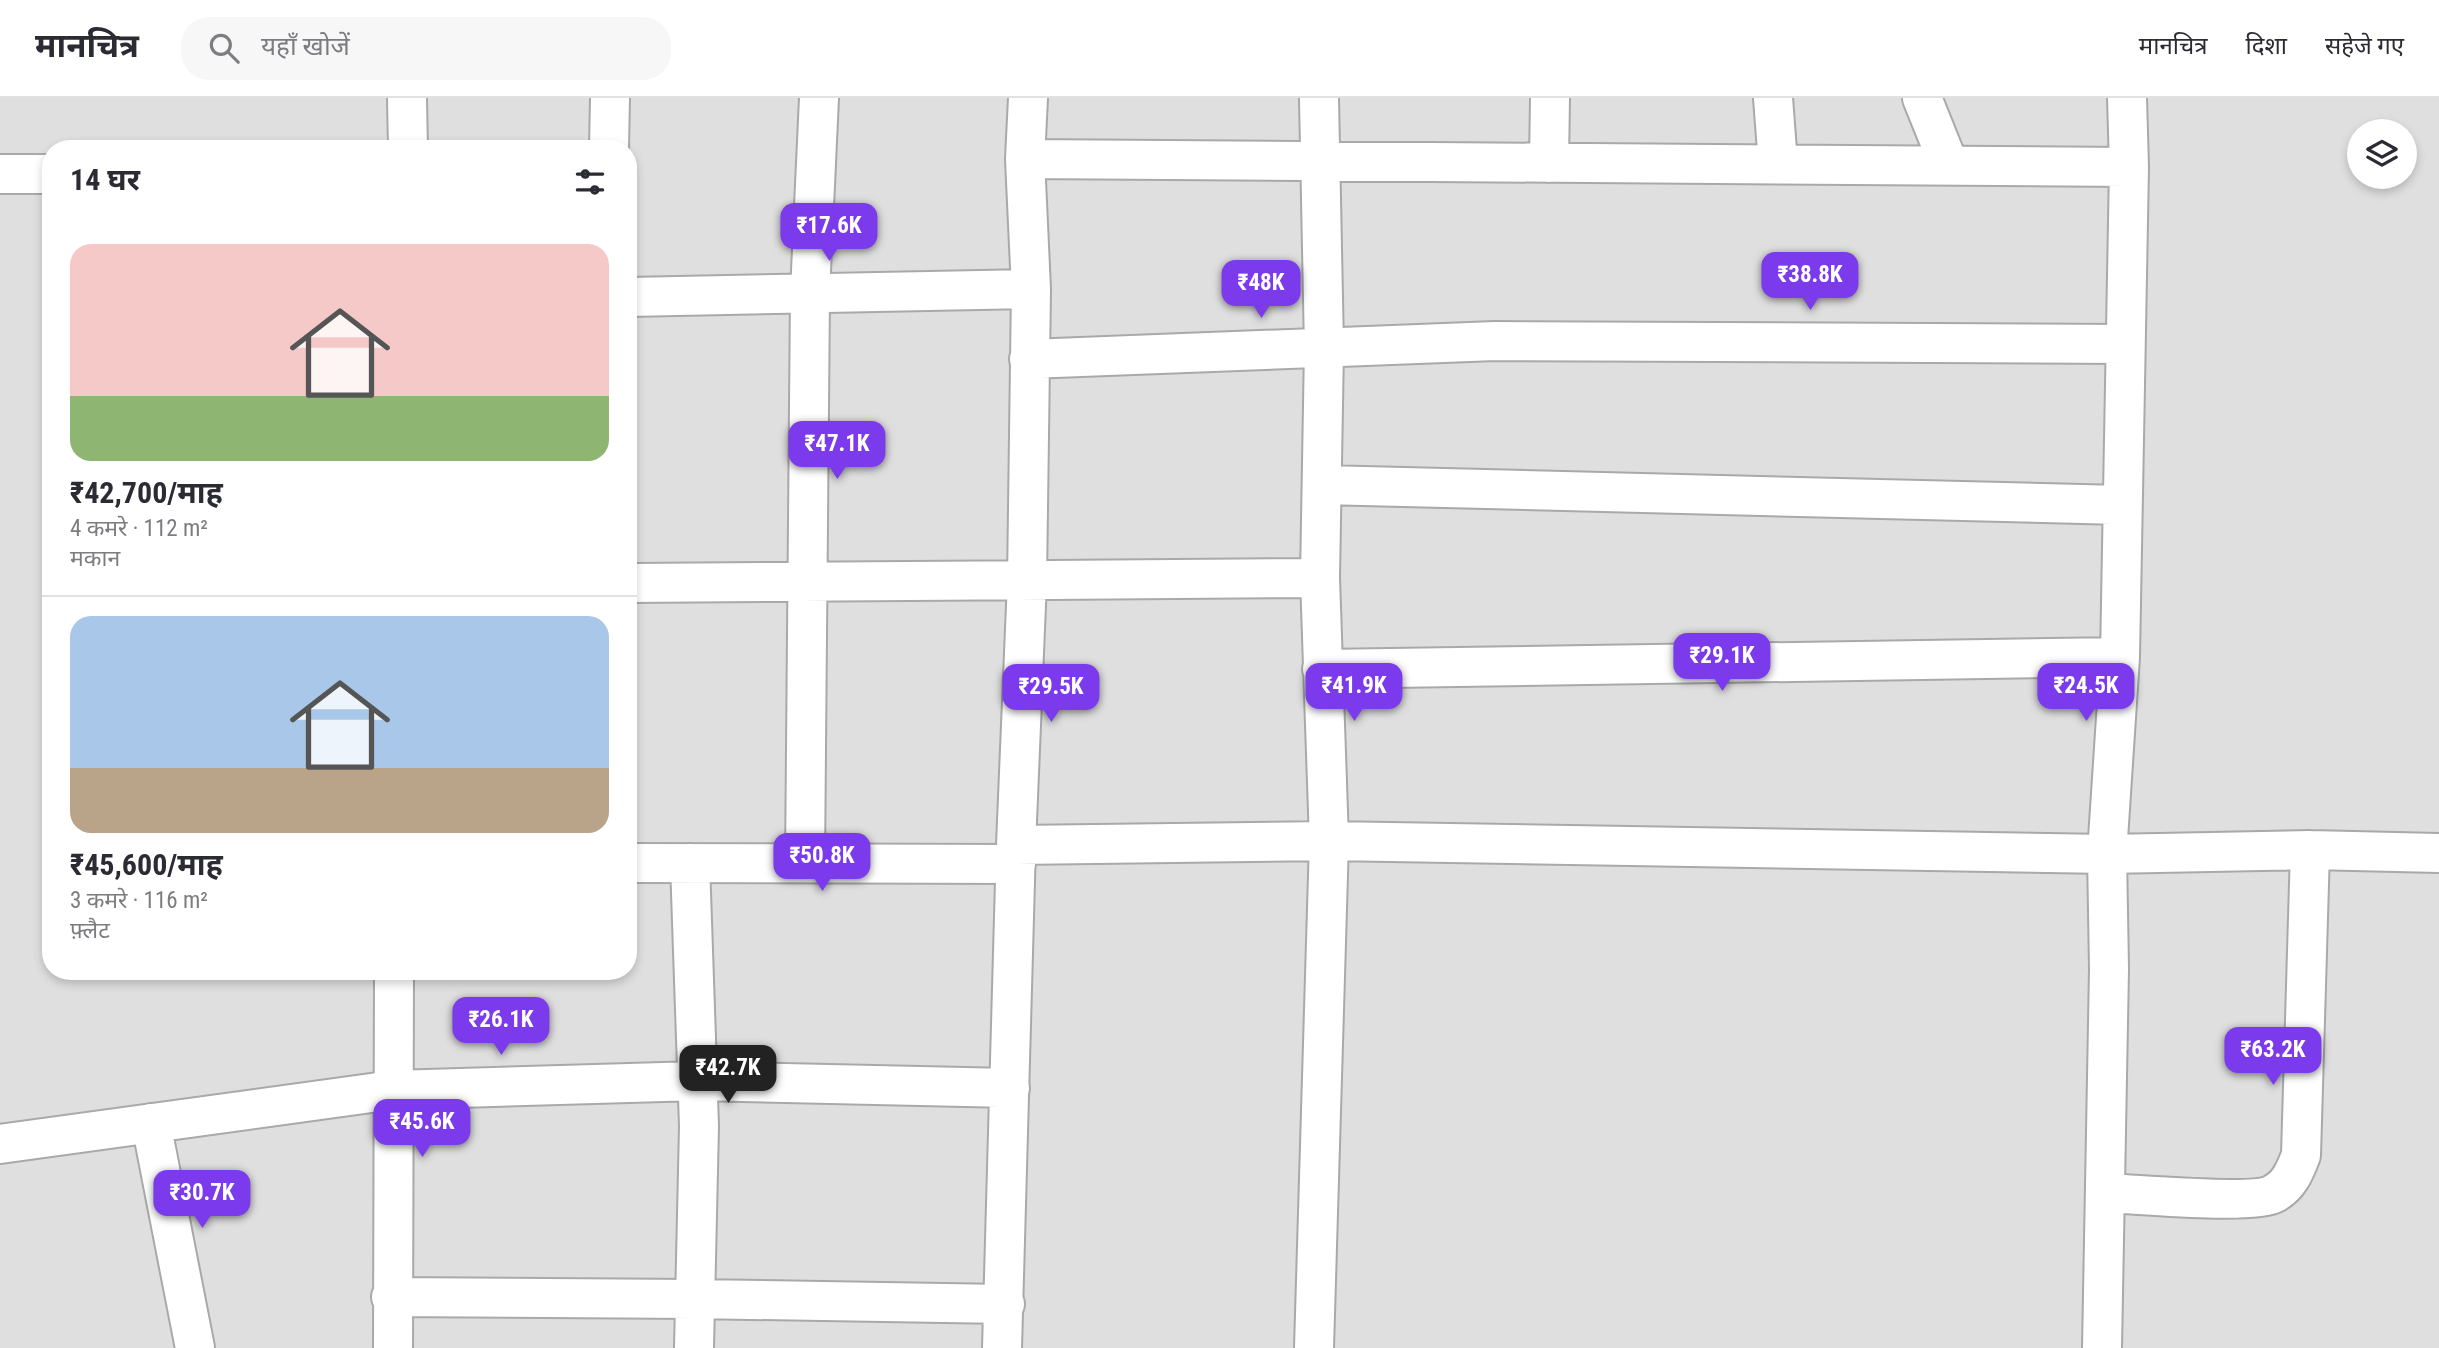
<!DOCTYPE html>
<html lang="hi">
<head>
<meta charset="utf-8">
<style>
	:root { --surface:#fff; --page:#f7f7f7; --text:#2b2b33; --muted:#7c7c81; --line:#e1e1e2; --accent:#7c3aed }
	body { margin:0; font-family:"Roboto Condensed","Noto Sans Devanagari",sans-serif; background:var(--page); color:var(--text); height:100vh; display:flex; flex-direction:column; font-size:26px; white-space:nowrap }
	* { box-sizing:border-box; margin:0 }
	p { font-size:23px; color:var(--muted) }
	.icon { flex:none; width:38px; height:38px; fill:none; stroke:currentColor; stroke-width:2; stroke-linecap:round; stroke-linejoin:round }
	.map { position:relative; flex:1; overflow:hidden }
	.details { position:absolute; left:42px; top:42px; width:595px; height:840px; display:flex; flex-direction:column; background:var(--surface); border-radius:28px; box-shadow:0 4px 10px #0003 }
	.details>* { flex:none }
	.controls { position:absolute; left:2347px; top:21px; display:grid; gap:14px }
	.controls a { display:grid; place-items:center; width:70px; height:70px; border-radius:50%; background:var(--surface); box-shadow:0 4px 10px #0003; font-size:35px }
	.price { position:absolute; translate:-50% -60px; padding:0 16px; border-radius:14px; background:var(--accent); color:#fff; font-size:23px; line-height:46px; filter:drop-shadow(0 2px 4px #0008) }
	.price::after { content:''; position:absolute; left:50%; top:42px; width:21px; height:16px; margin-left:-10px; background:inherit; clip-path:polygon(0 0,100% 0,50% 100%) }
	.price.selected { background:#222; color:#fff }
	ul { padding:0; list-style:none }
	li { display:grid; align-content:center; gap:14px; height:371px; padding:0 28px }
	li+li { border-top:2px solid var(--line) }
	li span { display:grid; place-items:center; height:217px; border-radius:21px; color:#555 }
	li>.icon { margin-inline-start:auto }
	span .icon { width:126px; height:126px; fill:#fffc; stroke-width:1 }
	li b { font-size:30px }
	h2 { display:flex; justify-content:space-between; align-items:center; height:84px; padding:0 28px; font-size:30px }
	header { display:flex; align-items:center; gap:42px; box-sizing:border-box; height:98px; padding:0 35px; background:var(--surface); border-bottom:2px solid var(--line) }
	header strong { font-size:33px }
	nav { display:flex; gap:38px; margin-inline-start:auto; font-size:24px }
	.search { width:490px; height:63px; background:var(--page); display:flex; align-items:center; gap:18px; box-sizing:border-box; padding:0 24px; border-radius:28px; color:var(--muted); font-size:26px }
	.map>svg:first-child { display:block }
</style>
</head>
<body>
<header>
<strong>मानचित्र</strong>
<div class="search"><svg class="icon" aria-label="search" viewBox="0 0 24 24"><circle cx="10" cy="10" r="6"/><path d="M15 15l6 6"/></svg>यहाँ खोजें</div>
<nav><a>मानचित्र</a><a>दिशा</a><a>सहेजे गए</a></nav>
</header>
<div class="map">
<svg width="2439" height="1250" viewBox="0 0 2439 1250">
	<rect width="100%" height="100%" fill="#f2efe9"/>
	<!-- residential -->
	<path fill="#e0dfdf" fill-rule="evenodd" d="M0 0H2439V1250H0ZM2359 33H2404V79H2359ZM51 51H628V873H51Z"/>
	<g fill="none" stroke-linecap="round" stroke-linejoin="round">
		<defs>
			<path id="minor" d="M407 0 408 51
				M1773 0 1778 66
				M1922 0 1949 67
				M609 51 610 0
				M1025 61 2129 69
				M1549 65 1550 0
				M0 76H51
				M628 199 1031 191
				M1029 261 1495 243 2125 246
				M1322 387 2122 407
				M628 485 1320 480
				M1322 571 2120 559
				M1016 747 1329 743 2107 756 2310 752 2439 755
				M628 765 1016 766
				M690 765 699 1028 694 1250
				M805 765 810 195 819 0
				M151 1025 195 1250
				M0 1046 393 992 698 983 1010 990
				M2105 1095C2135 1096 2252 1107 2273 1096 2289 1088 2295 1073 2301 1057L2310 752
				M391 1199 694 1201 1005 1206
				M393 1250 394 873
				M1002 1250 1016 747 1027 483 1031 191 1025 61 1028 0
				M1314 1250 1329 743 1320 480 1324 250 1319 0
				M2102 1250 2109 871 2107 756 2120 559 2129 69 2127 0"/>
		</defs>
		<!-- minor casing -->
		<use href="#minor" stroke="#a9a9a9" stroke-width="42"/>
		<!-- minor -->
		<use href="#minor" stroke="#fff" stroke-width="38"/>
	</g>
</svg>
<div class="controls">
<a><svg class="icon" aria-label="layers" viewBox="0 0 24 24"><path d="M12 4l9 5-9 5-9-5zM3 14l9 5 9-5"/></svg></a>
</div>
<b class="price" style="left:829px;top:165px">₹17.6K</b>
<b class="price" style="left:1810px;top:214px">₹38.8K</b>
<b class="price" style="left:1261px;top:222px">₹48K</b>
<b class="price" style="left:837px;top:383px">₹47.1K</b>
<b class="price" style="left:1722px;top:595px">₹29.1K</b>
<b class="price" style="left:1354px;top:625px">₹41.9K</b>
<b class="price" style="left:2086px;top:625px">₹24.5K</b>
<b class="price" style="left:1051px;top:626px">₹29.5K</b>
<b class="price" style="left:822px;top:795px">₹50.8K</b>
<b class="price" style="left:501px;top:959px">₹26.1K</b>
<b class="price" style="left:2273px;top:989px">₹63.2K</b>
<b class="price selected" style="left:728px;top:1007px">₹42.7K</b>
<b class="price" style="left:422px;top:1061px">₹45.6K</b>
<b class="price" style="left:202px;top:1132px">₹30.7K</b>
<section class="details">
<h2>14 घर<svg class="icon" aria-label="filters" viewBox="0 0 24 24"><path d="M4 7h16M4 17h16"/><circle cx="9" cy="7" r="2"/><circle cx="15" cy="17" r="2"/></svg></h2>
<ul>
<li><span style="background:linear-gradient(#f6c9c9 70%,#8fb573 0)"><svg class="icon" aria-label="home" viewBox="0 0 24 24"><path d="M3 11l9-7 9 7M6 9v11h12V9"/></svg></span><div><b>₹42,700/माह</b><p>4 कमरे · 112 m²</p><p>मकान</p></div></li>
<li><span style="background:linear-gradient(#a9c7e8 70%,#b9a48a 0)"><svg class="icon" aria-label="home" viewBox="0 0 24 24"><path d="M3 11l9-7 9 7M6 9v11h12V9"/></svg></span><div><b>₹45,600/माह</b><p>3 कमरे · 116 m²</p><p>फ़्लैट</p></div></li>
</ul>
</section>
</div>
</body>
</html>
